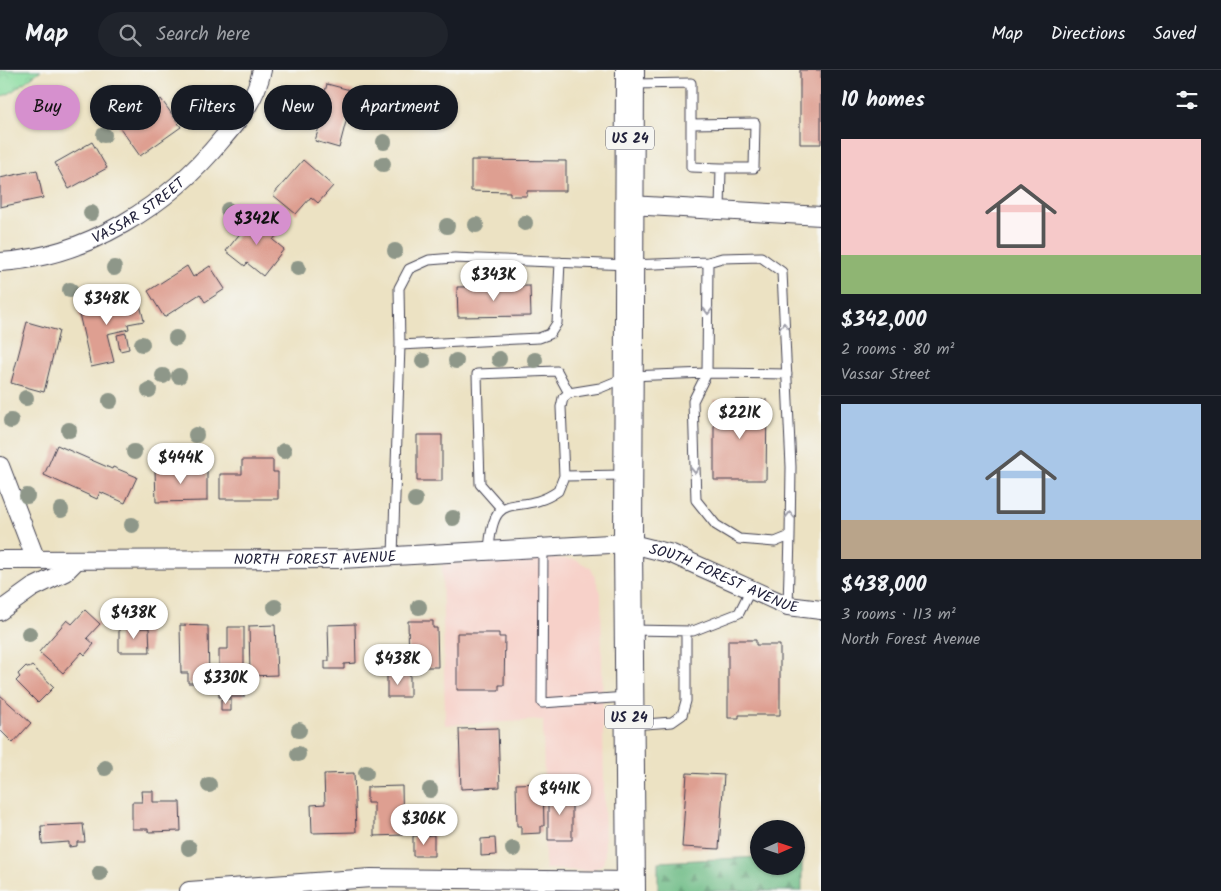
<!DOCTYPE html>
<html lang="en">
<head>
<meta charset="utf-8">
<style>
	:root { --surface:#171b24; --page:#20242c; --text:#f1f3f6; --muted:#9ea1a6; --line:#363941; --accent:#d690ce }
	body { margin:0; font-family:Kalam,sans-serif; background:var(--page); color:var(--text); height:100vh; display:flex; flex-direction:column; font-size:19px; white-space:nowrap }
	* { box-sizing:border-box; margin:0 }
	p { font-size:16px; color:var(--muted) }
	.icon { flex:none; width:28px; height:28px; fill:none; stroke:currentColor; stroke-width:2; stroke-linecap:round; stroke-linejoin:round }
	.map { position:relative; flex:1; overflow:hidden }
	.drawer { display:flex; flex-direction:column; background:var(--surface); width:400px }
	.drawer>* { flex:none }
	.hud { position:absolute; left:15px; top:15px; width:475px; height:45px; display:flex; gap:10px }
	.needle { width:32px; rotate:87deg }
	.controls { position:absolute; left:750px; top:750px; display:grid; gap:10px }
	.controls a { display:grid; place-items:center; width:55px; height:55px; border-radius:50%; background:var(--surface); box-shadow:0 1px 4px #0004; font-size:25px }
	.price { position:absolute; translate:-50% -42px; padding:0 11px; border-radius:18px; background:#fff; color:#222; font-size:16px; line-height:32px; filter:drop-shadow(0 1px 2px #0008) }
	.price::after { content:''; position:absolute; left:50%; top:30px; width:15px; height:11px; margin-left:-8px; background:inherit; clip-path:polygon(0 0,100% 0,50% 100%) }
	.price.on { background:var(--accent); color:#111 }
	ul { padding:0; list-style:none }
	li { display:grid; align-content:center; gap:10px; height:265px; padding:0 20px }
	li+li { border-top:1px solid var(--line) }
	li span { display:grid; place-items:center; height:155px; border-radius:0px; color:#555 }
	li>.icon { margin-inline-start:auto }
	span .icon { width:90px; height:90px; fill:#fffc; stroke-width:1 }
	li b { font-size:21px }
	h2 { display:flex; justify-content:space-between; align-items:center; height:60px; padding:0 20px; font-size:21px }
	.chip { padding:0 18px; border-radius:22px; background:var(--surface); box-shadow:0 1px 4px #0004; font-size:18px; line-height:45px }
	.chip.on { background:var(--accent); color:#111 }
	header { display:flex; align-items:center; gap:30px; box-sizing:border-box; height:70px; padding:0 25px; background:var(--surface); border-bottom:1px solid var(--line) }
	header strong { font-size:24px }
	nav { display:flex; gap:28px; margin-inline-start:auto; font-size:18px }
	.search { width:350px; height:45px; background:var(--page); display:flex; align-items:center; gap:12px; box-sizing:border-box; padding:0 18px; border-radius:28px; color:var(--muted); font-size:19px }
	main { display:flex; flex:1; min-height:0 }
	.map>svg:first-child { display:block }
</style>
</head>
<body>
<header>
<strong>Map</strong>
<div class="search"><svg class="icon" aria-label="search" viewBox="0 0 24 24"><circle cx="10" cy="10" r="6"/><path d="M15 15l6 6"/></svg>Search here</div>
<nav><a>Map</a><a>Directions</a><a>Saved</a></nav>
</header>
<main>
<div class="map">
<svg width="821" height="821" viewBox="0 0 821 821">
	<defs>
		<pattern id="forest-firs" width="22" height="20" patternUnits="userSpaceOnUse" patternTransform="scale(1.25)"><rect width="22" height="20" fill="#6ebc86"/><path d="M5 1l3.5 6h-7zM16 11l3.5 6h-7z" fill="#5a986f"/></pattern>
		<pattern id="park-crowns" width="20" height="18" patternUnits="userSpaceOnUse" patternTransform="scale(1.25)"><rect width="20" height="18" fill="#88dc9f"/><path d="M2 6a3 3 0 1 1 6 0M12 15a3 3 0 1 1 6 0" fill="none" stroke="#75bc8a"/></pattern>
	</defs>
	<rect width="100%" height="100%" fill="#f6f6f2"/>
	<filter id="ink" filterUnits="userSpaceOnUse"><feTurbulence type="fractalNoise" baseFrequency=".02" numOctaves="2"/><feDisplacementMap in="SourceGraphic" scale="10" xChannelSelector="R" yChannelSelector="G"/><feConvolveMatrix kernelMatrix="1 2 1 2 8 2 1 2 1" color-interpolation-filters="sRGB"/></filter>
	<filter id="wash" filterUnits="userSpaceOnUse"><feTurbulence type="fractalNoise" baseFrequency=".0096" numOctaves="4" result="noise"/><feDisplacementMap in="SourceGraphic" scale="20" xChannelSelector="R" yChannelSelector="G"/><feGaussianBlur stdDeviation="1.12" result="paint"/><feColorMatrix in="noise" values="0 0 0 0 0 0 0 0 0 0 0 0 0 0 0 0 0 1.4 0 .05"/><feComposite in="paint" operator="in"/></filter>
	<g filter="url(#wash)">
		<rect width="100%" height="100%" fill="#ece2c3"/>
		<!-- built -->
		<path fill="#f7d1c9" d="M557 488 576 490 591 498 601 523 605 786 603 794 593 800 585 801 545 799 543 650 445 655 442 494Z"/>
		<!-- forest -->
		<path fill="url(#forest-firs)" stroke="#486f60" d="M796 785H802V821H658V792L759 787V796H796Z"/>
		<!-- park -->
		<path fill="url(#park-crowns)" stroke="#557f6d" d="M0 0H41L10 23 0 27Z"/>
		<g id="blocks">
			<!-- building -->
			<path fill="#de9f91" d="M800 0H821V74H800Z
				M327 14 354 21 339 78 315 71 319 57 316 56Z
				M161 29 181 57 140 86 118 55 139 40 141 43Z
				M92 72 107 98 69 119 55 93Z
				M303 90 333 116 318 133 311 127 296 144 273 125Z
				M471 90 566 91V121H527V126H510V122L471 121Z
				M37 100 43 128 0 137V108Z
				M259 146 279 162 273 170 284 179 263 206 247 193 245 196 226 181 250 151 253 153Z
				M187 196 193 207 210 196 225 219 205 232 200 224 164 247 148 221Z
				M530 216 531 246 458 247 457 217Z
				M138 226 144 251 128 254 129 259 107 264 114 292 91 297 78 239Z
				M27 252 59 261 44 322 11 313Z
				M126 263 129 279 120 281 117 265Z
				M714 330H767L766 410H714Z
				M417 365H442V411H417Z
				M57 375 112 399 113 397 137 407 125 433 100 422 97 429 44 405Z
				M242 390H273V402H278V429H220V404H242Z
				M207 399V431L156 432 155 400Z
				M85 540 100 554 87 568 94 574 85 585 82 582 63 603 39 582 67 550 72 554Z
				M408 551H433V558H437L438 597H409Z
				M355 554 356 593 344 594V599H325V591H329L328 555Z
				M180 555 208 556 209 613H188V603H181Z
				M275 555 277 605 250 606 249 556Z
				M228 557H244V627H219V579H228Z
				M119 558H149L150 582H119Z
				M457 563H499V567H505L504 615H499V620H457Z
				M728 570H756V575H780V645H739V648H728Z
				M26 596 29 598 32 596 54 617 38 633 16 611 20 607 18 604Z
				M387 604H410V627H387Z
				M0 625 31 653 13 673 0 660Z
				M221 629H231V641H221Z
				M498 658 500 717 461 719 459 659Z
				M354 703 356 762 312 763 311 735 325 734 324 704Z
				M687 703 724 705 719 779 682 777Z
				M543 713 544 756H541V763L521 764V756H517L516 714Z
				M402 716 403 765 374 766V733H367V717Z
				M141 721H153V732H180L181 761 148 762V759H132V732H142Z
				M548 721 572 722V770H548Z
				M83 754 85 772H77V776L69 777V772L42 774 41 756Z
				M434 765V786H413V766Z
				M495 768 496 785 481 786V769Z"/>
		</g>
	</g>
	<g filter="url(#ink)">
		<use href="#blocks" fill-opacity="0" stroke="#403f4f" stroke-width="1"/>
		<g fill="none" stroke-linecap="round" stroke-linejoin="round">
			<defs>
				<path id="service" d="M633 14 691 13V54L755 53 754 98H721L720 140
					M691 54V97L721 98
					M400 275 539 268 550 264 557 253 560 192
					M564 406 626 405
					M502 439 480 414 477 304 557 301 569 323
					M543 478 542 633 627 627
					M489 481C493 413 518 449 558 421L564 406 561 337 563 328 569 323 600 318 629 306 707 303 787 304
					M393 486 400 275 399 218 409 199 429 190 454 188 629 195 708 192 722 188 761 187 782 202 791 397 790 466 775 472 739 469 716 455 696 430 693 331 707 303 708 192
					M788 536 790 466
					M630 560 693 561 739 543 751 519
					M632 655 672 652 682 645 686 631V562"/>
				<g id="minor">
					<path d="M630 135 821 146"/>
					<path id="s1" d="M0 192C87 187 169 135 223 68 241 47 256 28 262 0"/>
					<path d="M0 396 36 490"/>
					<path id="s2" d="M0 490 341 489 628 473 672 484 788 536 821 540"/>
					<path d="M0 541 32 518 65 502 77 490"/>
					<path d="M189 821 371 808 631 811"/>
				</g>
				<path id="primary" d="M630 0 628 473 631 821"/>
			</defs>
			<!-- service casing -->
			<use href="#service" stroke="#403f4f" stroke-width="11"/>
			<!-- minor casing -->
			<use href="#minor" stroke="#403f4f" stroke-width="20"/>
			<!-- primary casing -->
			<use href="#primary" stroke="#403f4f" stroke-width="30"/>
			<!-- service -->
			<use href="#service" stroke="#fff" stroke-width="9"/>
			<!-- minor -->
			<use href="#minor" stroke="#fff" stroke-width="18"/>
			<!-- primary -->
			<use href="#primary" stroke="#fff" stroke-width="28"/>
		</g>
		<!-- trees -->
		<g fill="#8e9789">
			<circle cx="302" cy="30" r="8"/>
			<circle cx="104" cy="65" r="8"/>
			<circle cx="384" cy="72" r="8"/>
			<circle cx="383" cy="94" r="8"/>
			<circle cx="228" cy="140" r="8"/>
			<circle cx="91" cy="143" r="8"/>
			<circle cx="525" cy="153" r="8"/>
			<circle cx="476" cy="155" r="8"/>
			<circle cx="447" cy="156" r="8"/>
			<circle cx="395" cy="181" r="8"/>
			<circle cx="114" cy="198" r="8"/>
			<circle cx="298" cy="198" r="8"/>
			<circle cx="70" cy="220" r="8"/>
			<circle cx="176" cy="268" r="8"/>
			<circle cx="142" cy="274" r="8"/>
			<circle cx="499" cy="289" r="8"/>
			<circle cx="535" cy="290" r="8"/>
			<circle cx="423" cy="291" r="8"/>
			<circle cx="456" cy="291" r="8"/>
			<circle cx="163" cy="306" r="8"/>
			<circle cx="179" cy="306" r="8"/>
			<circle cx="149" cy="320" r="8"/>
			<circle cx="26" cy="328" r="8"/>
			<circle cx="110" cy="331" r="8"/>
			<circle cx="11" cy="351" r="8"/>
			<circle cx="69" cy="360" r="8"/>
			<circle cx="196" cy="365" r="8"/>
			<circle cx="284" cy="381" r="8"/>
			<circle cx="134" cy="382" r="8"/>
			<circle cx="200" cy="388" r="8"/>
			<circle cx="27" cy="426" r="8"/>
			<circle cx="415" cy="430" r="8"/>
			<circle cx="61" cy="440" r="8"/>
			<circle cx="453" cy="448" r="8"/>
			<circle cx="132" cy="455" r="8"/>
			<circle cx="275" cy="537" r="8"/>
			<circle cx="419" cy="537" r="8"/>
			<circle cx="29" cy="564" r="8"/>
			<circle cx="299" cy="660" r="8"/>
			<circle cx="298" cy="684" r="8"/>
			<circle cx="105" cy="698" r="8"/>
			<circle cx="366" cy="703" r="8"/>
			<circle cx="209" cy="715" r="8"/>
			<circle cx="430" cy="720" r="8"/>
			<circle cx="189" cy="778" r="8"/>
			<circle cx="513" cy="779" r="8"/>
			<circle cx="100" cy="803" r="8"/>
		</g>
		<!-- one-way arrows -->
		<defs><path id="oneway-chevron" d="M-2-3.5L2.5 0L-2 3.5" fill="none" stroke-width="1.6" stroke-linecap="round" stroke-linejoin="round" transform="scale(1.25)"/></defs>
		<g stroke="#9c9ca7">
			<use href="#oneway-chevron" transform="translate(708 241) rotate(90)"/>
			<use href="#oneway-chevron" transform="translate(784 256) rotate(-93)"/>
			<use href="#oneway-chevron" transform="translate(695 400) rotate(88)"/>
			<use href="#oneway-chevron" transform="translate(790 445) rotate(-89)"/>
		</g>
	</g>
	<g text-anchor="middle" stroke-width="4" stroke-linejoin="round" paint-order="stroke">
		<!-- shield labels -->
		<g fill="#f6f6f2" stroke="#626272" stroke-width="1">
			<rect x="606" y="56.5" width="48" height="23" rx="4"/>
			<rect x="605" y="635.5" width="48" height="23" rx="4"/>
		</g>
		<g font-size="14" font-weight="bold" fill="#22223b">
			<text x="630" y="73">US 24</text>
			<text x="629" y="652">US 24</text>
		</g>
		<!-- street labels -->
		<g font-size="15" fill="#22223b" stroke="#f6f6f2">
			<text dy="5" stroke="none"><textPath href="#s1" startOffset="150">VASSAR STREET</textPath></text>
			<text dy="5" stroke="none"><textPath href="#s2" startOffset="315">NORTH FOREST AVENUE</textPath></text>
			<text dy="5" stroke="none"><textPath href="#s2" startOffset="731">SOUTH FOREST AVENUE</textPath></text>
		</g>
	</g>
</svg>
<div class="controls">
<a><svg class="needle" viewBox="-14 -14 28 28"><path d="M0-13l5 13h-10z" fill="#e53935"/><path d="M0 13l5-13h-10z" fill="#9ea1a6"/></svg></a>
</div>
<b class="price on" style="left:257px;top:176px">$342K</b>
<b class="price" style="left:494px;top:232px">$343K</b>
<b class="price" style="left:107px;top:256px">$348K</b>
<b class="price" style="left:740px;top:370px">$221K</b>
<b class="price" style="left:181px;top:415px">$444K</b>
<b class="price" style="left:134px;top:570px">$438K</b>
<b class="price" style="left:398px;top:616px">$438K</b>
<b class="price" style="left:226px;top:635px">$330K</b>
<b class="price" style="left:560px;top:746px">$441K</b>
<b class="price" style="left:424px;top:776px">$306K</b>
<div class="hud">
<a class="chip on">Buy</a>
<a class="chip">Rent</a>
<a class="chip">Filters</a>
<a class="chip">New</a>
<a class="chip">Apartment</a>
</div>
</div>
<section class="drawer">
<h2>10 homes<svg class="icon" aria-label="filters" viewBox="0 0 24 24"><path d="M4 7h16M4 17h16"/><circle cx="9" cy="7" r="2"/><circle cx="15" cy="17" r="2"/></svg></h2>
<ul>
<li><span style="background:linear-gradient(#f6c9c9 75%,#8fb573 0)"><svg class="icon" aria-label="home" viewBox="0 0 24 24"><path d="M3 11l9-7 9 7M6 9v11h12V9"/></svg></span><div><b>$342,000</b><p>2 rooms · 80 m²</p><p>Vassar Street</p></div></li>
<li><span style="background:linear-gradient(#a9c7e8 75%,#b9a48a 0)"><svg class="icon" aria-label="home" viewBox="0 0 24 24"><path d="M3 11l9-7 9 7M6 9v11h12V9"/></svg></span><div><b>$438,000</b><p>3 rooms · 113 m²</p><p>North Forest Avenue</p></div></li>
</ul>
</section>
</main>
</body>
</html>
